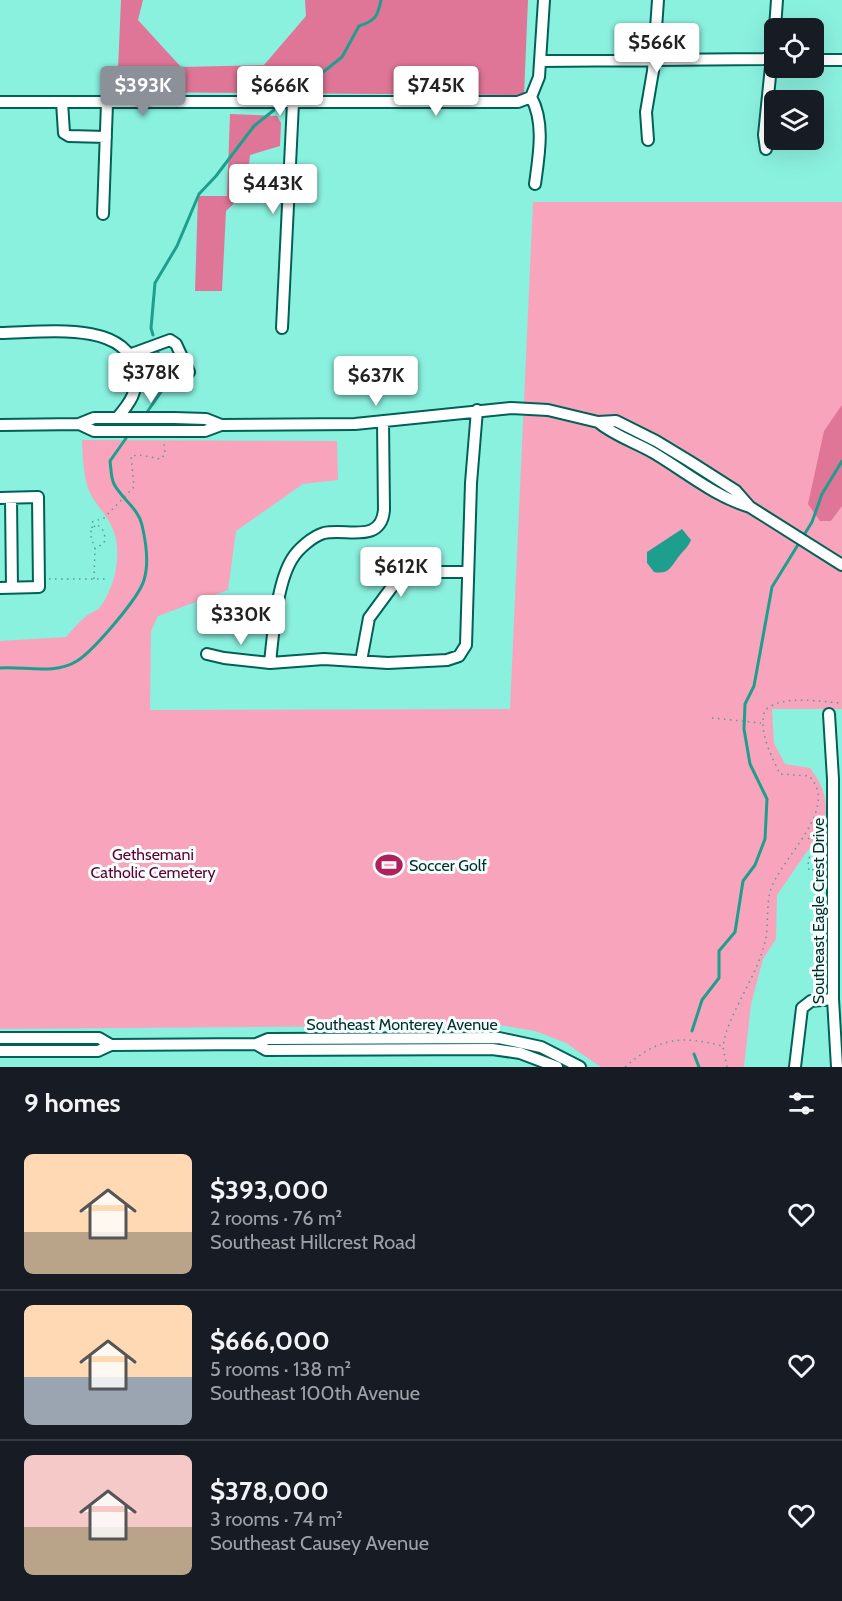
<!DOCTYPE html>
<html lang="en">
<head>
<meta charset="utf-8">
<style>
	:root { --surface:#171b24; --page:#20242c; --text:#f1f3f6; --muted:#9ea1a6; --line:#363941; --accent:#8c9099 }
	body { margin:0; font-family:Cabin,sans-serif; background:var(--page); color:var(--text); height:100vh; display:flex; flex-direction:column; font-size:22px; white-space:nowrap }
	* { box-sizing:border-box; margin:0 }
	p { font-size:20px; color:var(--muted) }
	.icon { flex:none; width:33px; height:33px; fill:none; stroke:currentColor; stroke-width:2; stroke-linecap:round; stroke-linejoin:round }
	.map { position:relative; height:1067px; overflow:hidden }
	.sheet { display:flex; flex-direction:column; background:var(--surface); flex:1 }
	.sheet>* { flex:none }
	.controls { position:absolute; left:764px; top:18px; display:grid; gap:12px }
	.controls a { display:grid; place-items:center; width:60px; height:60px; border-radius:9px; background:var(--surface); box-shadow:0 6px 24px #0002; font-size:30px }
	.price { position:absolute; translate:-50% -51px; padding:0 14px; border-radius:6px; background:#fff; color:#222; font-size:20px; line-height:39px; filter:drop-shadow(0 2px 3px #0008) }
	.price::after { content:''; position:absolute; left:50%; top:36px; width:18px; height:14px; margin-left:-9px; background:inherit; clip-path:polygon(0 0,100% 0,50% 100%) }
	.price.current { background:var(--accent); color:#fff }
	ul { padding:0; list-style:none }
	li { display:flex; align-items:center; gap:18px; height:150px; padding:0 24px }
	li+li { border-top:2px solid var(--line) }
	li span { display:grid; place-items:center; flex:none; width:168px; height:120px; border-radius:9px; color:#555 }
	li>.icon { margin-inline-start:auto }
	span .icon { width:72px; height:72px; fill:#fffc; stroke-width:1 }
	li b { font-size:26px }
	h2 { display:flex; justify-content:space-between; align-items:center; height:72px; padding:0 24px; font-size:26px }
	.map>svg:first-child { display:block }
</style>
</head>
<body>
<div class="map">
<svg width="842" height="1067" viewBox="0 0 842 1067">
	<rect width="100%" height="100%" fill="#8bf1df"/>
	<!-- green -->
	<path fill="#f8a4bc" d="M533 202H842V709H772L774 743 785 764 810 768C830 794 828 810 820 841L808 850 777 895 776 939 763 959 751 1004 744 1067H601L566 1043 535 1031 499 1025 0 1029V641L66 637C72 630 78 623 85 617 89 613 97 611 100 607 116 586 123 550 112 527 106 514 95 504 89 491 83 474 83 458 82 440L337 441 338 480 303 484 236 531 228 590 158 616 151 631 150 710 510 709Z"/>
	<!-- forest -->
	<path fill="#df7697" d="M121 0H143L138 20 181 67 264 65 306 16 305 0H528L524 95 117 92Z
		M230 114 277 116 281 123 280 146 250 155C247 183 248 192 226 211L222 291H195L198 196H227Z
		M842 405V506L831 521H820L808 504 824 431Z"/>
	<!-- water -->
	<path fill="#1e9f8e" d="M682 529 691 540C688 547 685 549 680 555 671 566 670 575 654 572L647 563V552Z"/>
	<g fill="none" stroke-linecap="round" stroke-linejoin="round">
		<!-- stream -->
		<path stroke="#1e9f8e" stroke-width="3" d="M293 96 342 57 359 26C375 21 378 16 381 0
			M153 335 151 328 155 283 177 246 199 194 216 176 254 126 274 110
			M145 415 163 389 158 352
			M0 668C24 666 55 675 77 661 93 651 139 598 144 580 149 564 146 542 142 525 138 508 122 499 114 484 111 478 111 468 110 461L129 434
			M692 1031 702 1000 719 978V951L735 932 743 881 755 865 765 839 767 799 750 764 744 729 745 704 754 686 772 587 812 522 822 494 842 461
			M694 1054 699 1067"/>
		<defs>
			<path id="minor" d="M775 28 777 0
				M813 60H842
				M540 61 774 59
				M0 102H518L531 97
				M62 102 64 133 69 136 106 137
				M648 140 646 112 653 71 658 0
				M766 149 764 135 774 37
				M535 184C539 155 545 122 531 97L539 77 544 0
				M103 214 107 103
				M282 328 293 103
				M0 333C38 333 125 319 135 369 139 391 130 403 117 418
				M129 355 170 340 176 344 189 372
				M598 422C615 436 635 442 654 453 686 472 714 496 750 507
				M79 424 94 431H205L221 425 355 424 511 408 548 410 598 422 616 421 656 441 689 461 736 491 750 507 842 565
				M0 425 79 424 94 418H174L206 419 221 425
				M0 498 38 497 39 587 0 588
				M11 498 12 588
				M207 654 224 658 270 663 324 659 388 663 447 660 459 656 466 645 471 483 477 410
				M361 661 369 618 400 576 411 572H467
				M270 663C273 634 277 583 292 559 298 549 313 536 324 533 347 528 381 544 384 510L383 421
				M829 714 833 779V999L837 1067
				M0 1038H99L111 1045
				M256 1044 266 1050 492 1049 520 1053 557 1067
				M0 1051H98L111 1045 256 1044 268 1039 499 1038 541 1047 580 1067
				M795 1067 802 1008 811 1001 833 999"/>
		</defs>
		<!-- minor casing -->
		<use href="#minor" stroke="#016156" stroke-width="14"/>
		<!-- path -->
		<path stroke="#509f92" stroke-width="1.5" stroke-dasharray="1.5 4.5" stroke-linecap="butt" d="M92 528V522L104 518 134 487 131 456 139 455 161 459 165 454 164 442
			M49 579H107
			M94 579 95 549 90 533 96 524C104 528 106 535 104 543L95 549
			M712 718 761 723
			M808 838 821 852
			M815 846 808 860 809 871 822 867
			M625 1067C658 1038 681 1035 722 1046
			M727 1067 723 1047 725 1036C735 1004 757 975 765 942 769 926 766 908 770 892 778 860 842 809 809 776L780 774C771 755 758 732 765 710 784 694 819 702 842 703"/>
		<!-- minor -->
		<use href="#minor" stroke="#fff" stroke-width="10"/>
	</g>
	<!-- icons -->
	<defs>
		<symbol id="stadium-bare" viewBox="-9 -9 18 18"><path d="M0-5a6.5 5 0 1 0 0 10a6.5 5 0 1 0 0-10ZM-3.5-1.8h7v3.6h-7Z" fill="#ae215d" stroke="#f5fefc" stroke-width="2.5" paint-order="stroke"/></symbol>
	</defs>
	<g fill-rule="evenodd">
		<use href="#stadium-bare" x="370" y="846" width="38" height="38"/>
	</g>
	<g text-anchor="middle" stroke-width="6" stroke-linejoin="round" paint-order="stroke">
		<!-- park labels -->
		<g font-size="16" fill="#61002e" stroke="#f5fefc">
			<text x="153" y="860">Gethsemani<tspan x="153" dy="18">Catholic Cemetery</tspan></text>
		</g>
		<!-- poi labels -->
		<g font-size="16" fill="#002f29" stroke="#f5fefc" text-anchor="start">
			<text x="409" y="871">Soccer Golf</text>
		</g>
		<!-- street labels -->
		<g font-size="16" fill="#002f29" stroke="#f5fefc">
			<text transform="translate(818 911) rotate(-90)" y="6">Southeast Eagle Crest Drive</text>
			<text x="402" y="1030">Southeast Monterey Avenue</text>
		</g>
	</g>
</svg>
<div class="controls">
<a><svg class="icon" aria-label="locate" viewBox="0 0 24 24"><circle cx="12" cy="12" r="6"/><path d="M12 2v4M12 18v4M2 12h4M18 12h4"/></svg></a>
<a><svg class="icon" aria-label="layers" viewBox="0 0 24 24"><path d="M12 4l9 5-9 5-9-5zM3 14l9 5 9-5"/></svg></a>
</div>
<b class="price" style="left:657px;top:74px">$566K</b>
<b class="price current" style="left:143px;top:117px">$393K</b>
<b class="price" style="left:280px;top:117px">$666K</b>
<b class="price" style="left:436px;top:117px">$745K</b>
<b class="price" style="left:273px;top:215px">$443K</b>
<b class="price" style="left:151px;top:404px">$378K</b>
<b class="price" style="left:376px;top:407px">$637K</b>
<b class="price" style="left:401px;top:598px">$612K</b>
<b class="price" style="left:241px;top:646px">$330K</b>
</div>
<section class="sheet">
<h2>9 homes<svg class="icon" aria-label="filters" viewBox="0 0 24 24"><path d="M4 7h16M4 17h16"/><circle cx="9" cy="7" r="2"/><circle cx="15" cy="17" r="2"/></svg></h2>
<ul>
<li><span style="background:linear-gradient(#ffd9b3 65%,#b9a48a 0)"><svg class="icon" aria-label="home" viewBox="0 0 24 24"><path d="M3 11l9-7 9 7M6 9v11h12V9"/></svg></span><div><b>$393,000</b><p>2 rooms · 76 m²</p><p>Southeast Hillcrest Road</p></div><svg class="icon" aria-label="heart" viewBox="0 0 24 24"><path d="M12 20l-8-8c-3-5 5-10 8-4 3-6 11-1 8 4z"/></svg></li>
<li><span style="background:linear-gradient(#ffd9b3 60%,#9aa5b1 0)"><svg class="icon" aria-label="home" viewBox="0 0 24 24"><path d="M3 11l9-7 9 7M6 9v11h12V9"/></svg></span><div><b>$666,000</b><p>5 rooms · 138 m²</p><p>Southeast 100th Avenue</p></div><svg class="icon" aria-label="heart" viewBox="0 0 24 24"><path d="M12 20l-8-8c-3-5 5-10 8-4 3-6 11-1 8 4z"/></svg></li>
<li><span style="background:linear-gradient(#f6c9c9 60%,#b9a48a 0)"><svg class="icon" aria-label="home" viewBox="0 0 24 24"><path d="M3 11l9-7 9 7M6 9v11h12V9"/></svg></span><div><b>$378,000</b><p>3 rooms · 74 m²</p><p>Southeast Causey Avenue</p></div><svg class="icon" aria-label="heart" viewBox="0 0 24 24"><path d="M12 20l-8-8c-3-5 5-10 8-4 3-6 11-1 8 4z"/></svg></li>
</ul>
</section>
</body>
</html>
